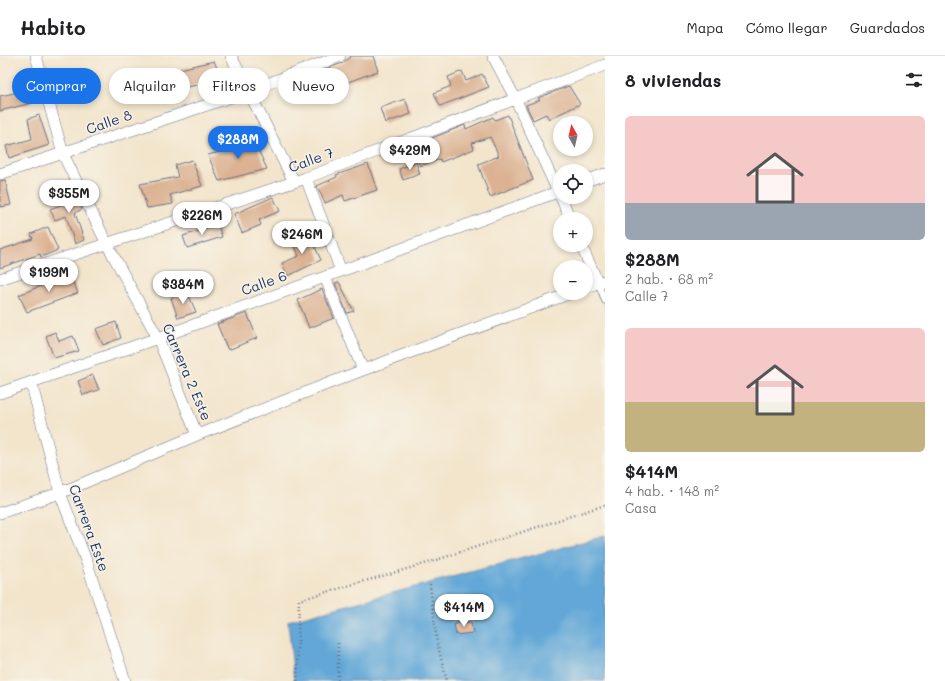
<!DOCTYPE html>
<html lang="es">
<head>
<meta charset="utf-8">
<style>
	:root { --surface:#fff; --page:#f6f6f6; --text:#202124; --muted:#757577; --line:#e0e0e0; --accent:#1a73e8 }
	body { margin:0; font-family:Mali,sans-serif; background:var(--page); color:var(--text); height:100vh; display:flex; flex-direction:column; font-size:15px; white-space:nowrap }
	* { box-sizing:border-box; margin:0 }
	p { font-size:13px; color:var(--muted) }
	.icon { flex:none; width:22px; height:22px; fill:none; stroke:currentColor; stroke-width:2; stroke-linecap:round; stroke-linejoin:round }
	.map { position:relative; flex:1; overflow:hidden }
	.side { display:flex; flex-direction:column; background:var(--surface); width:340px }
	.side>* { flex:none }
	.banner { position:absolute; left:12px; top:12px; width:380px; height:36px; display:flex; gap:8px }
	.needle { width:26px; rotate:352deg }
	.controls { position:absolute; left:553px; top:60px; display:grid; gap:8px }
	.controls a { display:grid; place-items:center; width:40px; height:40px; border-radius:50%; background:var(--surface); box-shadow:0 2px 6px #0003; font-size:20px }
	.price { position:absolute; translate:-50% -34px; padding:0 9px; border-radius:14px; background:#fff; color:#222; font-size:13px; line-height:26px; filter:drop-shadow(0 1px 2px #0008) }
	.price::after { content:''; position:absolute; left:50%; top:24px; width:12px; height:9px; margin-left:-6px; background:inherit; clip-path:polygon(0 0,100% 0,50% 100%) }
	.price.current { background:var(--accent); color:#fff }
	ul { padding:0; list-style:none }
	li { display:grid; align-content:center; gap:8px; height:212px; padding:0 20px }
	li span { display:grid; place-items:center; height:124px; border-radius:6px; color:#555 }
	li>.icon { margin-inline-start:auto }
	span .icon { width:72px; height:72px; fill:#fffc; stroke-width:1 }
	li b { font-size:17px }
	h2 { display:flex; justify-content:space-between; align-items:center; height:48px; padding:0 20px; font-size:17px }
	.chip { padding:0 14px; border-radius:18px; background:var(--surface); box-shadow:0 2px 6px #0003; font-size:14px; line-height:36px }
	.chip.current { background:var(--accent); color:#fff }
	header { display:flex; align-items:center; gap:24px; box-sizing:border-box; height:56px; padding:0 20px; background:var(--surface); border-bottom:1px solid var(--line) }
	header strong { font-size:19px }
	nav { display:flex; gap:22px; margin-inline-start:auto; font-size:14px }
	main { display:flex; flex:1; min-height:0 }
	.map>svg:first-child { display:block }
</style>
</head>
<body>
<header>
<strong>Habito</strong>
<nav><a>Mapa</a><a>Cómo llegar</a><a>Guardados</a></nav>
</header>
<main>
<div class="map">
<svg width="605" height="625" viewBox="0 0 605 625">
	<rect width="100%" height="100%" fill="#f7f3e8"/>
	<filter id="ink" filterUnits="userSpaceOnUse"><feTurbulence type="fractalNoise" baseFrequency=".025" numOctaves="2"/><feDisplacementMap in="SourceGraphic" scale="8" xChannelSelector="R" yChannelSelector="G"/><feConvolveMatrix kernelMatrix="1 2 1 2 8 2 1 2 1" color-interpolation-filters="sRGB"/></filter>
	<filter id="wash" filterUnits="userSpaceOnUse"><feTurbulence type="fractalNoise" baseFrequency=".012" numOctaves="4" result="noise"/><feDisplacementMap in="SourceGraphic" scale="16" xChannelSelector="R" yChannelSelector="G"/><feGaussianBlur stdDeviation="0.9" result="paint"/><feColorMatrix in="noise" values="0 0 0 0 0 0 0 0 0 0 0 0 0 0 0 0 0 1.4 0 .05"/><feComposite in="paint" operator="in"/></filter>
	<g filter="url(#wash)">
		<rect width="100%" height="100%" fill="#f3e5cc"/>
		<!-- water -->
		<path fill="#62a7d7" stroke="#3e6b9a" d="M605 480V625H294L288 565Z"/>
		<g id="blocks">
			<!-- building -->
			<path fill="#dcb293" d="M351 0H373L378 15 345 27 347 32 334 37 325 13 343 7Z
				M214 5 222 24 187 31 180 13Z
				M462 15 466 25 482 18 489 31 440 50 434 37 451 30 448 21Z
				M569 30 580 48 549 63 546 58 533 64 526 49 540 44 538 42Z
				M29 34 32 47 0 55V40Z
				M405 43 411 58 385 67 380 52Z
				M39 59 49 89 9 102 6 90 32 83 28 63Z
				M508 59 533 124 490 141 478 108 499 100 490 81 472 87 474 93 441 106 440 103 420 110 416 100 436 92 432 82 465 69 466 73 493 61 495 64Z
				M252 81 267 113 219 125 208 99 224 95 223 92Z
				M192 104 202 130 170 139 173 148 147 152 140 128 178 121 175 109Z
				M416 106 420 118 403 124 399 113Z
				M368 108 377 134 345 145 343 139 325 147 317 130 337 121 336 119Z
				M5 124 11 149 0 151V125Z
				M67 131 71 144 76 141 82 153 75 157 84 184 75 188 66 160 55 164 50 153 63 148 58 133Z
				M273 141 280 155 259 164 261 169 242 177 234 158Z
				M218 169 222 181 187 192 183 180Z
				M48 171 58 194 41 201 40 198 0 212V194L33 183 31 178Z
				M308 176 321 204 288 220 282 207 299 200 292 183Z
				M69 218 78 237 27 256 19 239Z
				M339 226 354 255 347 257 335 227Z
				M322 233 334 262 309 272 298 244Z
				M187 235 196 256 178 262 171 242Z
				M247 257 257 282 228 294 217 268Z
				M116 266 121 282 103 289 96 273Z
				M55 276 59 285 73 280 79 295 54 302 46 280Z
				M93 319 99 334 83 339 78 325Z
				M471 566 473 577 456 579 454 568Z"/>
		</g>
	</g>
	<g filter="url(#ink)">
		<use href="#blocks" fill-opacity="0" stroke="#676f84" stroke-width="1"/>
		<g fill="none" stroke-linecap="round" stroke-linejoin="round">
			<defs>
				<path id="lane" d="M598 227 605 245"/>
				<path id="street" d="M36 0 63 98 107 188 158 282 197 379
					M231 0 294 126
					M493 0 515 42 560 140
					M0 118 249 35 340 0
					M306 122 341 215
					M586 125 605 118
					M561 141 570 163
					M581 189 598 227
					M325 221 363 314
					M0 223 306 122 605 9
					M586 231 604 225
					M31 326 60 437 87 507 125 625
					M0 337 158 282 560 135
					M0 457 60 437 197 379 363 314 571 237"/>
			</defs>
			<!-- lane casing -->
			<use href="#lane" stroke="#676f84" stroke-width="7"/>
			<!-- street casing -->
			<use href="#street" stroke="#676f84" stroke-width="12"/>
			<!-- path -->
			<path stroke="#676f84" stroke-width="2.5" stroke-dasharray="1 3" stroke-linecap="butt" d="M430 528 437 587 447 625
				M338 587V625
				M297 625 299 544 424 508 605 449"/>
			<!-- lane -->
			<use href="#lane" stroke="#fff" stroke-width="5.5"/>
			<!-- street -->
			<use href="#street" stroke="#fff" stroke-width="11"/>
		</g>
	</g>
	<g text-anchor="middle" stroke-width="3" stroke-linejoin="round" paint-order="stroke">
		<!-- street labels -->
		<g font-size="14" fill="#1b2f5e" stroke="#f7f3e8">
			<text transform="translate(109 66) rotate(-19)" y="5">Calle 8</text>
			<text transform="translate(311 104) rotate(-20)" y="5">Calle 7</text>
			<text transform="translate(264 227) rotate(-20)" y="5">Calle 6</text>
			<text transform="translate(187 316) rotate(67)" y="5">Carrera 2 Este</text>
			<text transform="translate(89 472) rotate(70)" y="5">Carrera Este</text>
		</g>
	</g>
</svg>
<div class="controls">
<a><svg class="needle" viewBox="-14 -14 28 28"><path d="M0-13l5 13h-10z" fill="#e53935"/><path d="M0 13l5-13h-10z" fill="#757577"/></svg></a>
<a><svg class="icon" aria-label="locate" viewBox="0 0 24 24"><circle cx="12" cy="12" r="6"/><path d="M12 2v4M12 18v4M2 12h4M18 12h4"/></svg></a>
<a>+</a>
<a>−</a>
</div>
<b class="price current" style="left:238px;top:104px">$288M</b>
<b class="price" style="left:410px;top:115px">$429M</b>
<b class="price" style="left:69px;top:158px">$355M</b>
<b class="price" style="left:202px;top:180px">$226M</b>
<b class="price" style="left:302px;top:199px">$246M</b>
<b class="price" style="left:49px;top:237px">$199M</b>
<b class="price" style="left:183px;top:249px">$384M</b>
<b class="price" style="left:464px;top:572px">$414M</b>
<div class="banner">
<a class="chip current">Comprar</a>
<a class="chip">Alquilar</a>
<a class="chip">Filtros</a>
<a class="chip">Nuevo</a>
</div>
</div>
<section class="side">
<h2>8 viviendas<svg class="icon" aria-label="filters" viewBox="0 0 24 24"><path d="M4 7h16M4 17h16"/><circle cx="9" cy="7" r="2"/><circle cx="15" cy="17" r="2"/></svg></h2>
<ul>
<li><span style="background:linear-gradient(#f6c9c9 70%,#9aa5b1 0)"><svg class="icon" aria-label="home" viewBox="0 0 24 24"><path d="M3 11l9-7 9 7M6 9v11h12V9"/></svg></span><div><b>$288M</b><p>2 hab. · 68 m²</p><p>Calle 7</p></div></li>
<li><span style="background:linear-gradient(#f6c9c9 60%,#c2b280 0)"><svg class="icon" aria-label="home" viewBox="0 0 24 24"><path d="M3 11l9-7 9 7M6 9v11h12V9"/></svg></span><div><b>$414M</b><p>4 hab. · 148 m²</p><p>Casa</p></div></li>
</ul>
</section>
</main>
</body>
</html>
